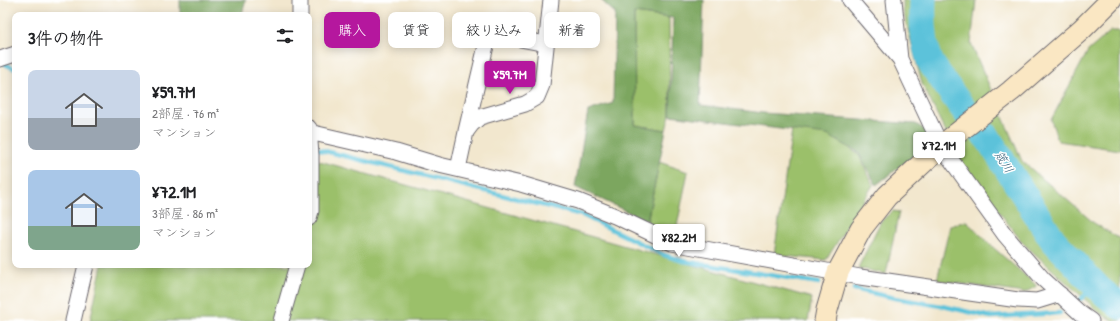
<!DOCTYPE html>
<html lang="ja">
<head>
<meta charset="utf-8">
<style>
	:root { --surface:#fff; --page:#f6f6f6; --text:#202124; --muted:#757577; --accent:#b5179e }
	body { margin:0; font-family:"Patrick Hand","Klee One",sans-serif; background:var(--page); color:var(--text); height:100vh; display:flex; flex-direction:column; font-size:15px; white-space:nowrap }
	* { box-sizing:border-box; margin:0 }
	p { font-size:13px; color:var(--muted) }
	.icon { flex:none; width:22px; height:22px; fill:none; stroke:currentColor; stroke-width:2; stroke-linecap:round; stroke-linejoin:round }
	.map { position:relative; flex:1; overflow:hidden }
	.drawer { position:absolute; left:12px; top:12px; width:300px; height:256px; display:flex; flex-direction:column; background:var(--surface); border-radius:8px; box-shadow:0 2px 10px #0003 }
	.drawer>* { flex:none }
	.banner { position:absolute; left:324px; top:12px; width:380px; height:36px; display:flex; gap:8px }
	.price { position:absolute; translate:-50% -34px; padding:0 9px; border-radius:4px; background:#fff; color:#222; font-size:13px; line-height:26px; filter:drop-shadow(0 1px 2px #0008) }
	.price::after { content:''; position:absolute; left:50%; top:24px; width:12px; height:9px; margin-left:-6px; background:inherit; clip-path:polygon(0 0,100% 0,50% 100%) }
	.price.active { background:var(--accent); color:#fff }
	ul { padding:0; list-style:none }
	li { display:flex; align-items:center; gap:12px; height:100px; padding:0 16px }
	li span { display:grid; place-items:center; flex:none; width:112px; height:80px; border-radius:8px; color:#555 }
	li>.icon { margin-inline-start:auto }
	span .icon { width:48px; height:48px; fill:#fffc; stroke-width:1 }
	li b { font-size:17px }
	h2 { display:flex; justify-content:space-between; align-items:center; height:48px; padding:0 16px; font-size:17px }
	.chip { padding:0 14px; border-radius:8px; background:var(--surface); box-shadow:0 2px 10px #0003; font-size:14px; line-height:36px }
	.chip.active { background:var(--accent); color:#fff }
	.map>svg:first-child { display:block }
</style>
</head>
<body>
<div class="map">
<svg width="1120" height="321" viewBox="0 0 1120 321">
	<rect width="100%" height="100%" fill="#fff"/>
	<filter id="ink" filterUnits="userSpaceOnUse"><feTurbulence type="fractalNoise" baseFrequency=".025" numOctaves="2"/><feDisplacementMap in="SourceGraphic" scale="8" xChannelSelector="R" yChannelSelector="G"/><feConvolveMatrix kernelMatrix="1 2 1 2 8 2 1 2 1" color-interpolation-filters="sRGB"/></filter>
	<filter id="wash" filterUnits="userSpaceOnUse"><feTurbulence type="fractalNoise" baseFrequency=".012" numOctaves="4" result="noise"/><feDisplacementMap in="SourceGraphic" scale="16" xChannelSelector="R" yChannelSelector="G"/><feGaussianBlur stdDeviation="0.9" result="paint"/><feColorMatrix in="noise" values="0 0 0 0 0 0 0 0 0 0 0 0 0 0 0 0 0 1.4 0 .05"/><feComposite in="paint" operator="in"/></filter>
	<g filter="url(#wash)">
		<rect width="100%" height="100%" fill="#f2e7ce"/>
		<!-- green -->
		<path fill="#9bc06b" stroke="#5e7153" d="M903 0H976L971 44 1022 161 1094 223 1120 239V321H1114L1101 314 1023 243 960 161 922 84 903 10Z
			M634 13 669 18 670 115 666 130 635 125Z
			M1111 31H1120V150L1058 141 1051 120 1088 51Z
			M792 130 830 134 859 155 873 185 826 260 774 255Z
			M309 158 812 298 808 321H90L102 265H309Z
			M659 162 688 172 675 236 647 223Z
			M893 211 899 212 886 274 858 268 881 221Z
			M966 221 995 249 1037 286 1024 293 937 280 950 226Z"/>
		<!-- forest -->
		<path fill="#7ca65f" stroke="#4f644d" d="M180 0H246L242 14 246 15H180Z
			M601 0H704L700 105 763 113 916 124 938 138 876 185 858 152 827 135 670 115 673 18 634 13 635 125 666 130 647 221 575 187 588 111 613 103 615 13Z"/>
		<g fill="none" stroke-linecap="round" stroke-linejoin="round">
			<!-- stream -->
			<path stroke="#5cc2da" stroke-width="4.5" d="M1 62 15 69
				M313 148 582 215 664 255 683 261 819 283
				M854 289 895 298 947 307 991 317 1060 313
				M1081 299 1095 285"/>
			<!-- river -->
			<path stroke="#5cc2da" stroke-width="27" d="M923 0C922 20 923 42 930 61 933 67 938 73 942 79 956 100 972 121 989 140L1053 240 1099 289 1120 306"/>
		</g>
	</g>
	<g filter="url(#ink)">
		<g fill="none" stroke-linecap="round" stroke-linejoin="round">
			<defs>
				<path id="street" d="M850 0 900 59
					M894 0 900 59 941 146 1005 235 1043 279 1081 314 1091 321
					M300 15V0
					M0 59 15 54
					M309 128 311 155V211L309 218
					M466 131 489 33 546 44
					M309 132 396 152 439 165 521 184 578 201 615 216 672 243 860 277 1018 300 1037 301 1060 294
					M458 169 466 132 472 124 480 117 525 104 537 97 542 85 551 0
					M73 321 86 265
					M281 321 297 265"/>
				<path id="secondary" d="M825 321 827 310 838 272 861 229 887 196 941 146 1011 91 1082 29 1111 0"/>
			</defs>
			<!-- street casing -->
			<use href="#street" stroke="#6b676e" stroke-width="17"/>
			<!-- secondary casing -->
			<use href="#secondary" stroke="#6b676e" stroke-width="23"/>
			<!-- street -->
			<use href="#street" stroke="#fff" stroke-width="15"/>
			<!-- secondary -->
			<use href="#secondary" stroke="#fae7c3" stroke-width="21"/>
		</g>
	</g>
	<g text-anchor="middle" stroke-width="3" stroke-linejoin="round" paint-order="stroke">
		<!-- water labels -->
		<g font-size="12" font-style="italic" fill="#39627b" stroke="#fff">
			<text transform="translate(1004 162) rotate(58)" y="4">筬川</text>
		</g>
	</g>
</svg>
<b class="price active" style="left:510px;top:95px">¥59.7M</b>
<b class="price" style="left:939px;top:166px">¥72.1M</b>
<b class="price" style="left:679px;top:258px">¥82.2M</b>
<div class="banner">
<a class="chip active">購入</a>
<a class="chip">賃貸</a>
<a class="chip">絞り込み</a>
<a class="chip">新着</a>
</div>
<section class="drawer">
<h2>3件の物件<svg class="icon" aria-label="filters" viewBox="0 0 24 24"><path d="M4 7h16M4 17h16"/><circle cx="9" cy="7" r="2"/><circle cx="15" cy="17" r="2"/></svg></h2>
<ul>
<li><span style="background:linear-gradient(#c9d6e8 60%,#9aa5b1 0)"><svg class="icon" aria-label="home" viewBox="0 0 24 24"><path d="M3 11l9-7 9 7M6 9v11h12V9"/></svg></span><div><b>¥59.7M</b><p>2部屋 · 76 m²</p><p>マンション</p></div></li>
<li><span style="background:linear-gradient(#a9c7e8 70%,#7fa58c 0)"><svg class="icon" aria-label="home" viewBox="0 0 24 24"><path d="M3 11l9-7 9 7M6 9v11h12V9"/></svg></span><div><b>¥72.1M</b><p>3部屋 · 86 m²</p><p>マンション</p></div></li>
</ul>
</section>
</div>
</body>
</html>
